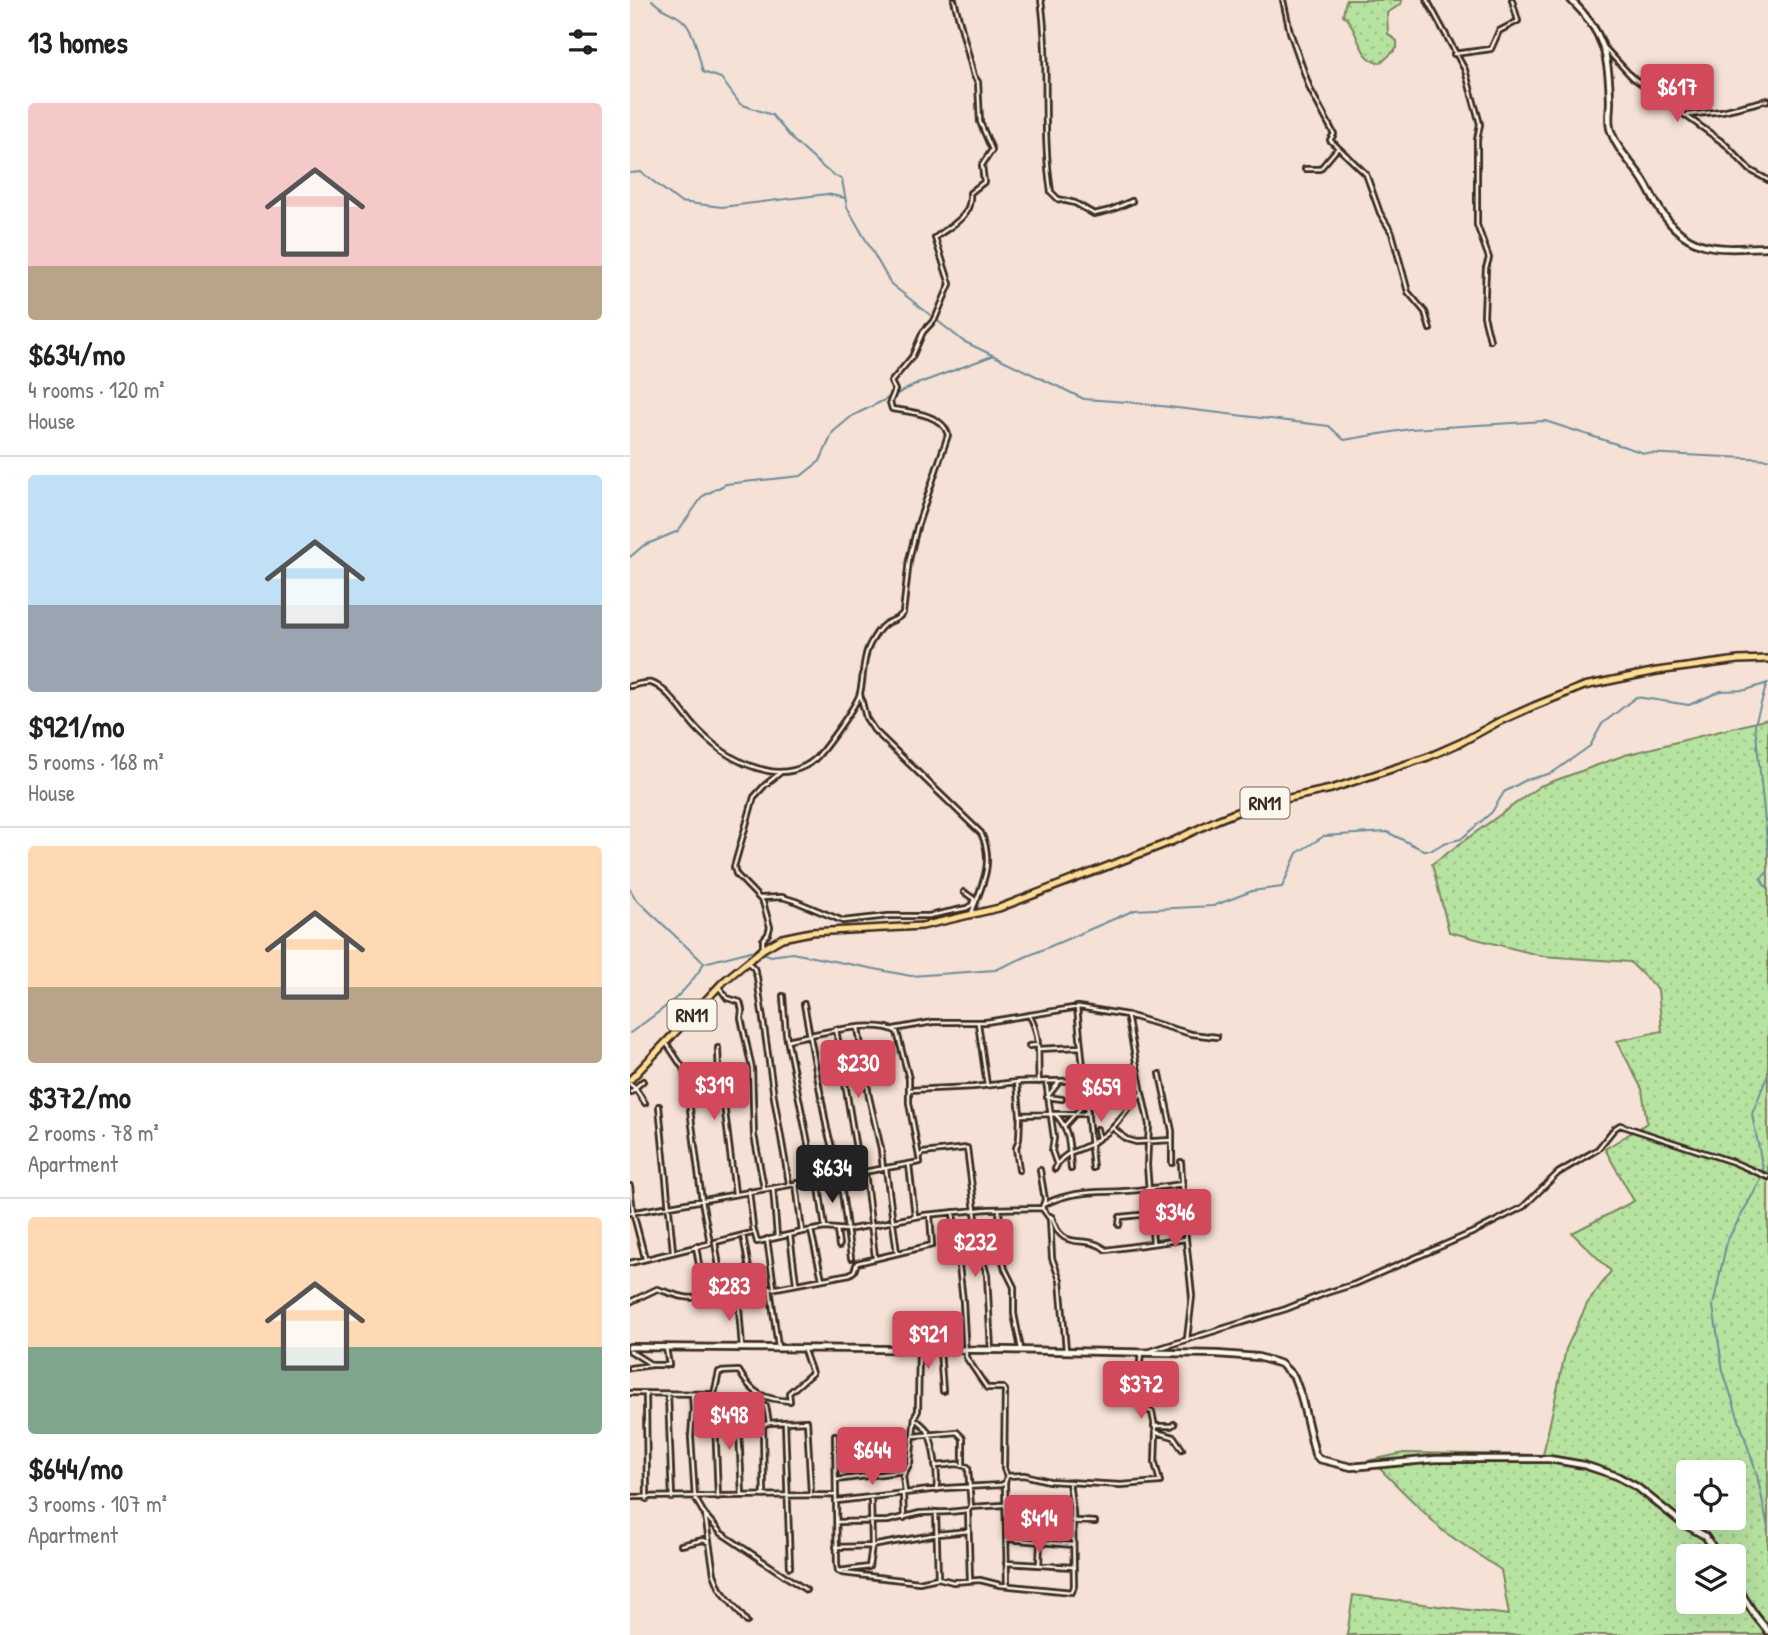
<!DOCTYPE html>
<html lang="en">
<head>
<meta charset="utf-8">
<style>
	:root { --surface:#fff; --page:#f6f6f6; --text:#202124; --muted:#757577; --line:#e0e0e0; --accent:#d1495b }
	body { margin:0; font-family:"Patrick Hand",sans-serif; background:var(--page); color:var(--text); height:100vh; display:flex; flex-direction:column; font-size:26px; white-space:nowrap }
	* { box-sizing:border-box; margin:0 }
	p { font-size:23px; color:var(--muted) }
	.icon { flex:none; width:38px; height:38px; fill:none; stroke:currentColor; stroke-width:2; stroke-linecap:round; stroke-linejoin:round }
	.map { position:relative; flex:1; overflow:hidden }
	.details { display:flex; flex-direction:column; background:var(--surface); width:630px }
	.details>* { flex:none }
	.fabs { position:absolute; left:1046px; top:1460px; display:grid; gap:14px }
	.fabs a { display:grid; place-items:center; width:70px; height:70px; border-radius:7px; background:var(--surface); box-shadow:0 7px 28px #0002; font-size:35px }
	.price { position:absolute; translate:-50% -60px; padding:0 16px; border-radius:7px; background:var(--accent); color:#fff; font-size:23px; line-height:46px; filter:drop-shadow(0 2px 4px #0008) }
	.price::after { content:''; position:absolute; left:50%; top:42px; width:21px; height:16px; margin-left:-10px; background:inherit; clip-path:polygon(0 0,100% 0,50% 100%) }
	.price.active { background:#222; color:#fff }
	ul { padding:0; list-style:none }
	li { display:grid; align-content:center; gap:14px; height:371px; padding:0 28px }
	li+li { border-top:2px solid var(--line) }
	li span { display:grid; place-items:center; height:217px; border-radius:7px; color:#555 }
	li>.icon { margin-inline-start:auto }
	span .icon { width:126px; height:126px; fill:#fffc; stroke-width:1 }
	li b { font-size:30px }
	h2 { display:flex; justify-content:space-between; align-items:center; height:84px; padding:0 28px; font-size:30px }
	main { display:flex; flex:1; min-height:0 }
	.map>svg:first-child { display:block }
</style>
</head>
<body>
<main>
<section class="details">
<h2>13 homes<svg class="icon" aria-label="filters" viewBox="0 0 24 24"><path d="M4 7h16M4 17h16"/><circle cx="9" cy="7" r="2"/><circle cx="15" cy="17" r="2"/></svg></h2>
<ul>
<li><span style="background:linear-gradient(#f6c9c9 75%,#b9a48a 0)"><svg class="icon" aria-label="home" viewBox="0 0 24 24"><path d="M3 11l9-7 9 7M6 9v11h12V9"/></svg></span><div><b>$634/mo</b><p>4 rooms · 120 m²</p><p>House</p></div></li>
<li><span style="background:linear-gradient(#bfe0f5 60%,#9aa5b1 0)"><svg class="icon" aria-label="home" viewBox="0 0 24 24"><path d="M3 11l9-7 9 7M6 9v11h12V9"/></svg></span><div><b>$921/mo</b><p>5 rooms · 168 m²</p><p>House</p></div></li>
<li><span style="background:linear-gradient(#ffd9b3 65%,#b9a48a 0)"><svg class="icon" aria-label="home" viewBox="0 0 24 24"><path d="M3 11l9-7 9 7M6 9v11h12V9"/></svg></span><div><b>$372/mo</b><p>2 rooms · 78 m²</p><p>Apartment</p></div></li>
<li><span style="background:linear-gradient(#ffd9b3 60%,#7fa58c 0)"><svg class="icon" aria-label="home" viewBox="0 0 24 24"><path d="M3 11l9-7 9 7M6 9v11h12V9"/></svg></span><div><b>$644/mo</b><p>3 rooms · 107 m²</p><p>Apartment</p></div></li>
</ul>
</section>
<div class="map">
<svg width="1138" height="1635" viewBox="0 0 1138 1635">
	<defs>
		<pattern id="grass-dots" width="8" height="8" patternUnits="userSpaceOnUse" patternTransform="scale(1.75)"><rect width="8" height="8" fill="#b7e3a1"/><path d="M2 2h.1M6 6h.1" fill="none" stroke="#9ec38a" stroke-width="1.8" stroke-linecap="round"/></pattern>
	</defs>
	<rect width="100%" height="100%" fill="#f5e1d5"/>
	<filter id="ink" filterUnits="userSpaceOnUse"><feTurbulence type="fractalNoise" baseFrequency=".0143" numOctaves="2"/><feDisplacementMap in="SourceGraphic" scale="14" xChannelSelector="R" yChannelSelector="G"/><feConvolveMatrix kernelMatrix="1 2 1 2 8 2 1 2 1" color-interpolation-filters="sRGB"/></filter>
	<g filter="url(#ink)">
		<!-- grass -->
		<path fill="url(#grass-dots)" stroke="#798660" stroke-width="2" fill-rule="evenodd" d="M716 0H772L771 4 757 13 758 34 767 41V48L751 63C727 60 729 27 713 15Z
			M1138 719V1635H717L723 1595 879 1615 871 1570 813 1531 741 1460 774 1453 913 1455 936 1349 957 1304 981 1271 942 1233 1004 1201 975 1149 1017 1123 1012 1089 987 1041 1032 1031 1028 990 1000 962 912 956 819 932 802 864 910 786 995 755ZM1059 1472H1104V1517H1059ZM1059 1556H1104V1601H1059Z"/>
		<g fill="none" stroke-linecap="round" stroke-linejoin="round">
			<!-- stream -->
			<path stroke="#6c8c9b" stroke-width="2" d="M22 0C33 12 40 11 51 19 65 30 68 55 73 72L91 78 110 104 142 115 164 141 195 169 212 180 217 207 261 284 333 341 454 399 497 402 699 426 714 440 780 429 915 421 1014 453 1138 459
				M0 173 11 172 50 202 92 207 197 194 215 198
				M0 557 13 546 48 531 73 496 96 484 171 476 190 461 203 432 222 416 287 384 362 356
				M1137 683 1125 724 1138 851
				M1138 872 1131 878 1134 885 1138 887
				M0 889 5 898 74 963 125 950
				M131 952 141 956 162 953 281 976 365 970 505 910 583 906 622 891 652 887 667 853 694 836 757 832 793 850H802L814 843 831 839 862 812 874 792 896 780 922 773 960 746 972 724 1006 697 1059 705 1091 691 1116 690 1138 683
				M0 1033C31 1010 54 997 74 963
				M1138 1074 1122 1114 1134 1174 1097 1241 1083 1306 1093 1371 1127 1475 1138 1527"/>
			<defs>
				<path id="minor" d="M411 0C420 63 411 129 421 192L428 199 445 203 464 214 481 210 502 201
					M653 0 660 32 680 89 704 134 700 140 736 174 750 213 762 233 778 292 795 312 800 329
					M797 0 835 70 850 124 847 140V225L859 258 856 268 854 316 860 340
					M974 47 1002 77 1095 144 1120 170 1138 180
					M824 54 861 49 869 31 888 21 882 0
					M1058 115 1092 111 1138 100
					M675 169H690L707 149
					M0 686C6 685 15 682 21 683 38 687 57 720 70 732 90 752 112 766 139 771 155 774 173 770 185 759 194 750 227 705 230 693 234 677 232 661 239 646 243 638 248 629 255 624 262 620 268 620 273 613L279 560 287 527 318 435C313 414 280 412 262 409L260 402 265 390 261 382 282 357 293 332 305 319 320 284 305 238C320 225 342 219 340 193L354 182 352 165 362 150 350 122 348 82 344 76 324 0
					M230 694 236 718 244 730 351 833C365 862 352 886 341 914
					M131 898 152 897 165 901 213 921 258 916H299L337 908 342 905 344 899 334 892
					M133 948V940L138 934 140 927 133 902 106 874 104 867 124 797 135 785 151 772
					M117 962 124 968 127 977 144 1097 159 1183
					M89 987 97 998 110 1002 112 1010 111 1018 122 1069 124 1135 134 1188
					M153 996 156 1034 178 1143 182 1179
					M174 1004 197 1129 210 1177 221 1258
					M447 1007 463 1168
					M399 1015C412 1035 407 1059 409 1082
					M348 1023 357 1085
					M228 1028 239 1097 251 1149 253 1169
					M206 1029 230 1173
					M264 1029 303 1022H356L449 1007 497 1015 561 1034 587 1037
					M37 1044 55 1071 72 1201 80 1243
					M399 1046 408 1045
					M88 1048 89 1076 91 1079 105 1193
					M408 1049 450 1047
					M530 1074 542 1131V1163
					M416 1081 424 1138 422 1151 427 1165 425 1169
					M387 1082 390 1115 389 1139 386 1148 389 1170
					M0 1084 5 1088 13 1081
					M279 1090 344 1087 387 1082 509 1079
					M1 1092 5 1088 15 1103
					M512 1093 519 1125 517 1165 523 1243
					M418 1096 429 1082
					M417 1097 432 1099
					M29 1106 43 1251
					M425 1114H454L458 1111
					M390 1115 425 1114C441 1129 439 1148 441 1169
					M435 1125 457 1101 470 1093 469 1081
					M483 1128 496 1139 506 1142 542 1140
					M469 1138C487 1129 497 1107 512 1093L497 1015
					M289 1157 293 1153 337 1148 350 1251 357 1275 361 1350
					M551 1162 555 1230 562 1296 557 1339
					M427 1164C440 1147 454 1152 469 1138L467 1129
					M279 1165 285 1216
					M256 1169 267 1253
					M235 1172 245 1257
					M188 1180 195 1228
					M166 1183 172 1232
					M0 1186 3 1212 15 1258
					M143 1188 147 1236
					M119 1191 123 1227 127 1242 172 1232 195 1228 217 1230 295 1215 358 1209 412 1208 415 1200 410 1170
					M415 1204C447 1188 475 1194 508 1190 523 1188 538 1186 553 1184
					M412 1208 420 1219 422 1258 430 1280 436 1350
					M369 1209 372 1257 375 1269 384 1287V1314L391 1349
					M323 1212 333 1301 336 1357 357 1388H373L375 1390 374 1469 377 1476
					M0 1213 290 1162 279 1103V1079L267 1032C247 1018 182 1035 157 1040
					M418 1215 422 1217C432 1255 456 1232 476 1250L556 1239
					M489 1225 490 1217 520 1214
					M207 1230 209 1246
					M181 1231 192 1279
					M113 1235 123 1291
					M160 1236 166 1283
					M137 1239 144 1287
					M85 1242 94 1298 220 1274 224 1271 227 1263 302 1245 300 1215
					M85 1242 122 1233
					M0 1263 78 1244
					M140 1288 148 1347
					M108 1295 112 1348
					M0 1302 27 1289C44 1294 57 1301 74 1296L66 1246
					M310 1350 313 1391
					M0 1351 22 1365H39L36 1348
					M517 1352 656 1309 696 1293 725 1284 846 1231 893 1207 928 1173 968 1149 984 1129 990 1125 1103 1162 1138 1177
					M0 1368 22 1365
					M0 1393 84 1394
					M16 1394 17 1499
					M38 1394 42 1498
					M62 1394 63 1409 61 1437 65 1498 75 1515 84 1574 90 1589 117 1622
					M86 1408 136 1406 139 1423 155 1422 160 1567
					M108 1408 112 1495
					M285 1419C289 1422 294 1426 297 1430 303 1440 309 1479 306 1490
					M155 1422 177 1421 181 1493
					M524 1426H541L544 1424
					M526 1432 544 1437 552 1449
					M205 1435 207 1564 208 1571 212 1573 289 1582 308 1578 323 1582 350 1580 370 1585 442 1592 444 1586 443 1512 439 1482
					M284 1436 327 1432 333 1438V1465
					M305 1466 327 1464 338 1467 341 1507
					M206 1480 275 1471
					M375 1483 377 1585
					M275 1492 273 1476 280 1463 285 1416 288 1411 289 1350
					M273 1494 274 1518
					M134 1496 133 1425 139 1423
					M0 1497 206 1495
					M88 1497 84 1394 89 1372 109 1371C122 1394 133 1399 160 1401L159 1393 182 1373 173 1348
					M207 1501 317 1488 371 1485 375 1483 377 1476 394 1475 419 1481 491 1485 530 1482 525 1463 526 1432 522 1412 513 1409C509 1402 509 1364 511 1354
					M338 1510 340 1580
					M306 1512 308 1578
					M75 1515 91 1533 176 1590
					M376 1517 465 1522
					M207 1522 258 1521 290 1513 319 1512 338 1510 341 1507 374 1505
					M377 1539 443 1545
					M51 1545 73 1540 78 1542
					M206 1547 242 1546 308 1534 339 1531
					M376 1563 443 1567
					M409 1564 410 1543
					M209 1571 239 1567 242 1546 241 1499"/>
				<path id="secondary" d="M941 0C974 32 979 56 980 101 980 110 978 119 980 128 985 147 1000 161 1011 177 1020 190 1026 206 1036 218 1064 255 1097 248 1138 247
					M0 1347 376 1350 587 1354 628 1357 651 1364 664 1377 671 1396 685 1454 689 1459 721 1467 806 1459H919L954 1465 987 1476 1007 1487 1052 1523 1075 1536 1089 1556
					M1104 1582 1125 1615 1138 1631"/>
				<path id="primary" d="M0 1080 94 981 133 949 152 938 181 932 292 926 369 908 543 841 587 820 622 806 701 789 798 757 832 742 868 722 904 706 954 686 1027 671 1108 660 1138 659"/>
			</defs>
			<!-- minor casing -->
			<use href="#minor" stroke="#3b2a1e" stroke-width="8"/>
			<!-- secondary casing -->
			<use href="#secondary" stroke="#3b2a1e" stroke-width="10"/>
			<!-- primary casing -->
			<use href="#primary" stroke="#3b2a1e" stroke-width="10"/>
			<!-- minor -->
			<use href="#minor" stroke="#fbf7ec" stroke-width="2.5"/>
			<!-- secondary -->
			<use href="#secondary" stroke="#fbf7ec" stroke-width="4.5"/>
			<!-- primary -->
			<use href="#primary" stroke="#fedd96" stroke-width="5"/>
		</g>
	</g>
	<g text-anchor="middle" stroke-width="5" stroke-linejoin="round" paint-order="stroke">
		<!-- shield labels -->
		<g fill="#fbf7ec" stroke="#75685c" stroke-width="2">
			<rect x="610.5" y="787.5" width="49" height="31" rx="5"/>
			<rect x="37.5" y="999.5" width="49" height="31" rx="5"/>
		</g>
		<g font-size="19" font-weight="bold" fill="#3b2a1e">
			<text x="635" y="810">RN11</text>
			<text x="62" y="1022">RN11</text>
		</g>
	</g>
</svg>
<div class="fabs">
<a><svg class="icon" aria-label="locate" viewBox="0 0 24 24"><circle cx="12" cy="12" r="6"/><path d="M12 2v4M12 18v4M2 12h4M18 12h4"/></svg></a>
<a><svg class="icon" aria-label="layers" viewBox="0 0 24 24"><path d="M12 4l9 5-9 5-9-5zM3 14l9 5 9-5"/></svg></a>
</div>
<b class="price" style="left:1047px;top:124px">$617</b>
<b class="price" style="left:228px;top:1100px">$230</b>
<b class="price" style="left:84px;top:1122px">$319</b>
<b class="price" style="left:471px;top:1124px">$659</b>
<b class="price active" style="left:202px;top:1205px">$634</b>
<b class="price" style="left:545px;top:1249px">$346</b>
<b class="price" style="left:345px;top:1279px">$232</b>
<b class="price" style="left:99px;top:1323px">$283</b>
<b class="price" style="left:298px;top:1371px">$921</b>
<b class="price" style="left:511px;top:1421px">$372</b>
<b class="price" style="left:99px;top:1452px">$498</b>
<b class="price" style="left:242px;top:1487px">$644</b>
<b class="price" style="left:409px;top:1555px">$414</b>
</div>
</main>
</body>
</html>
